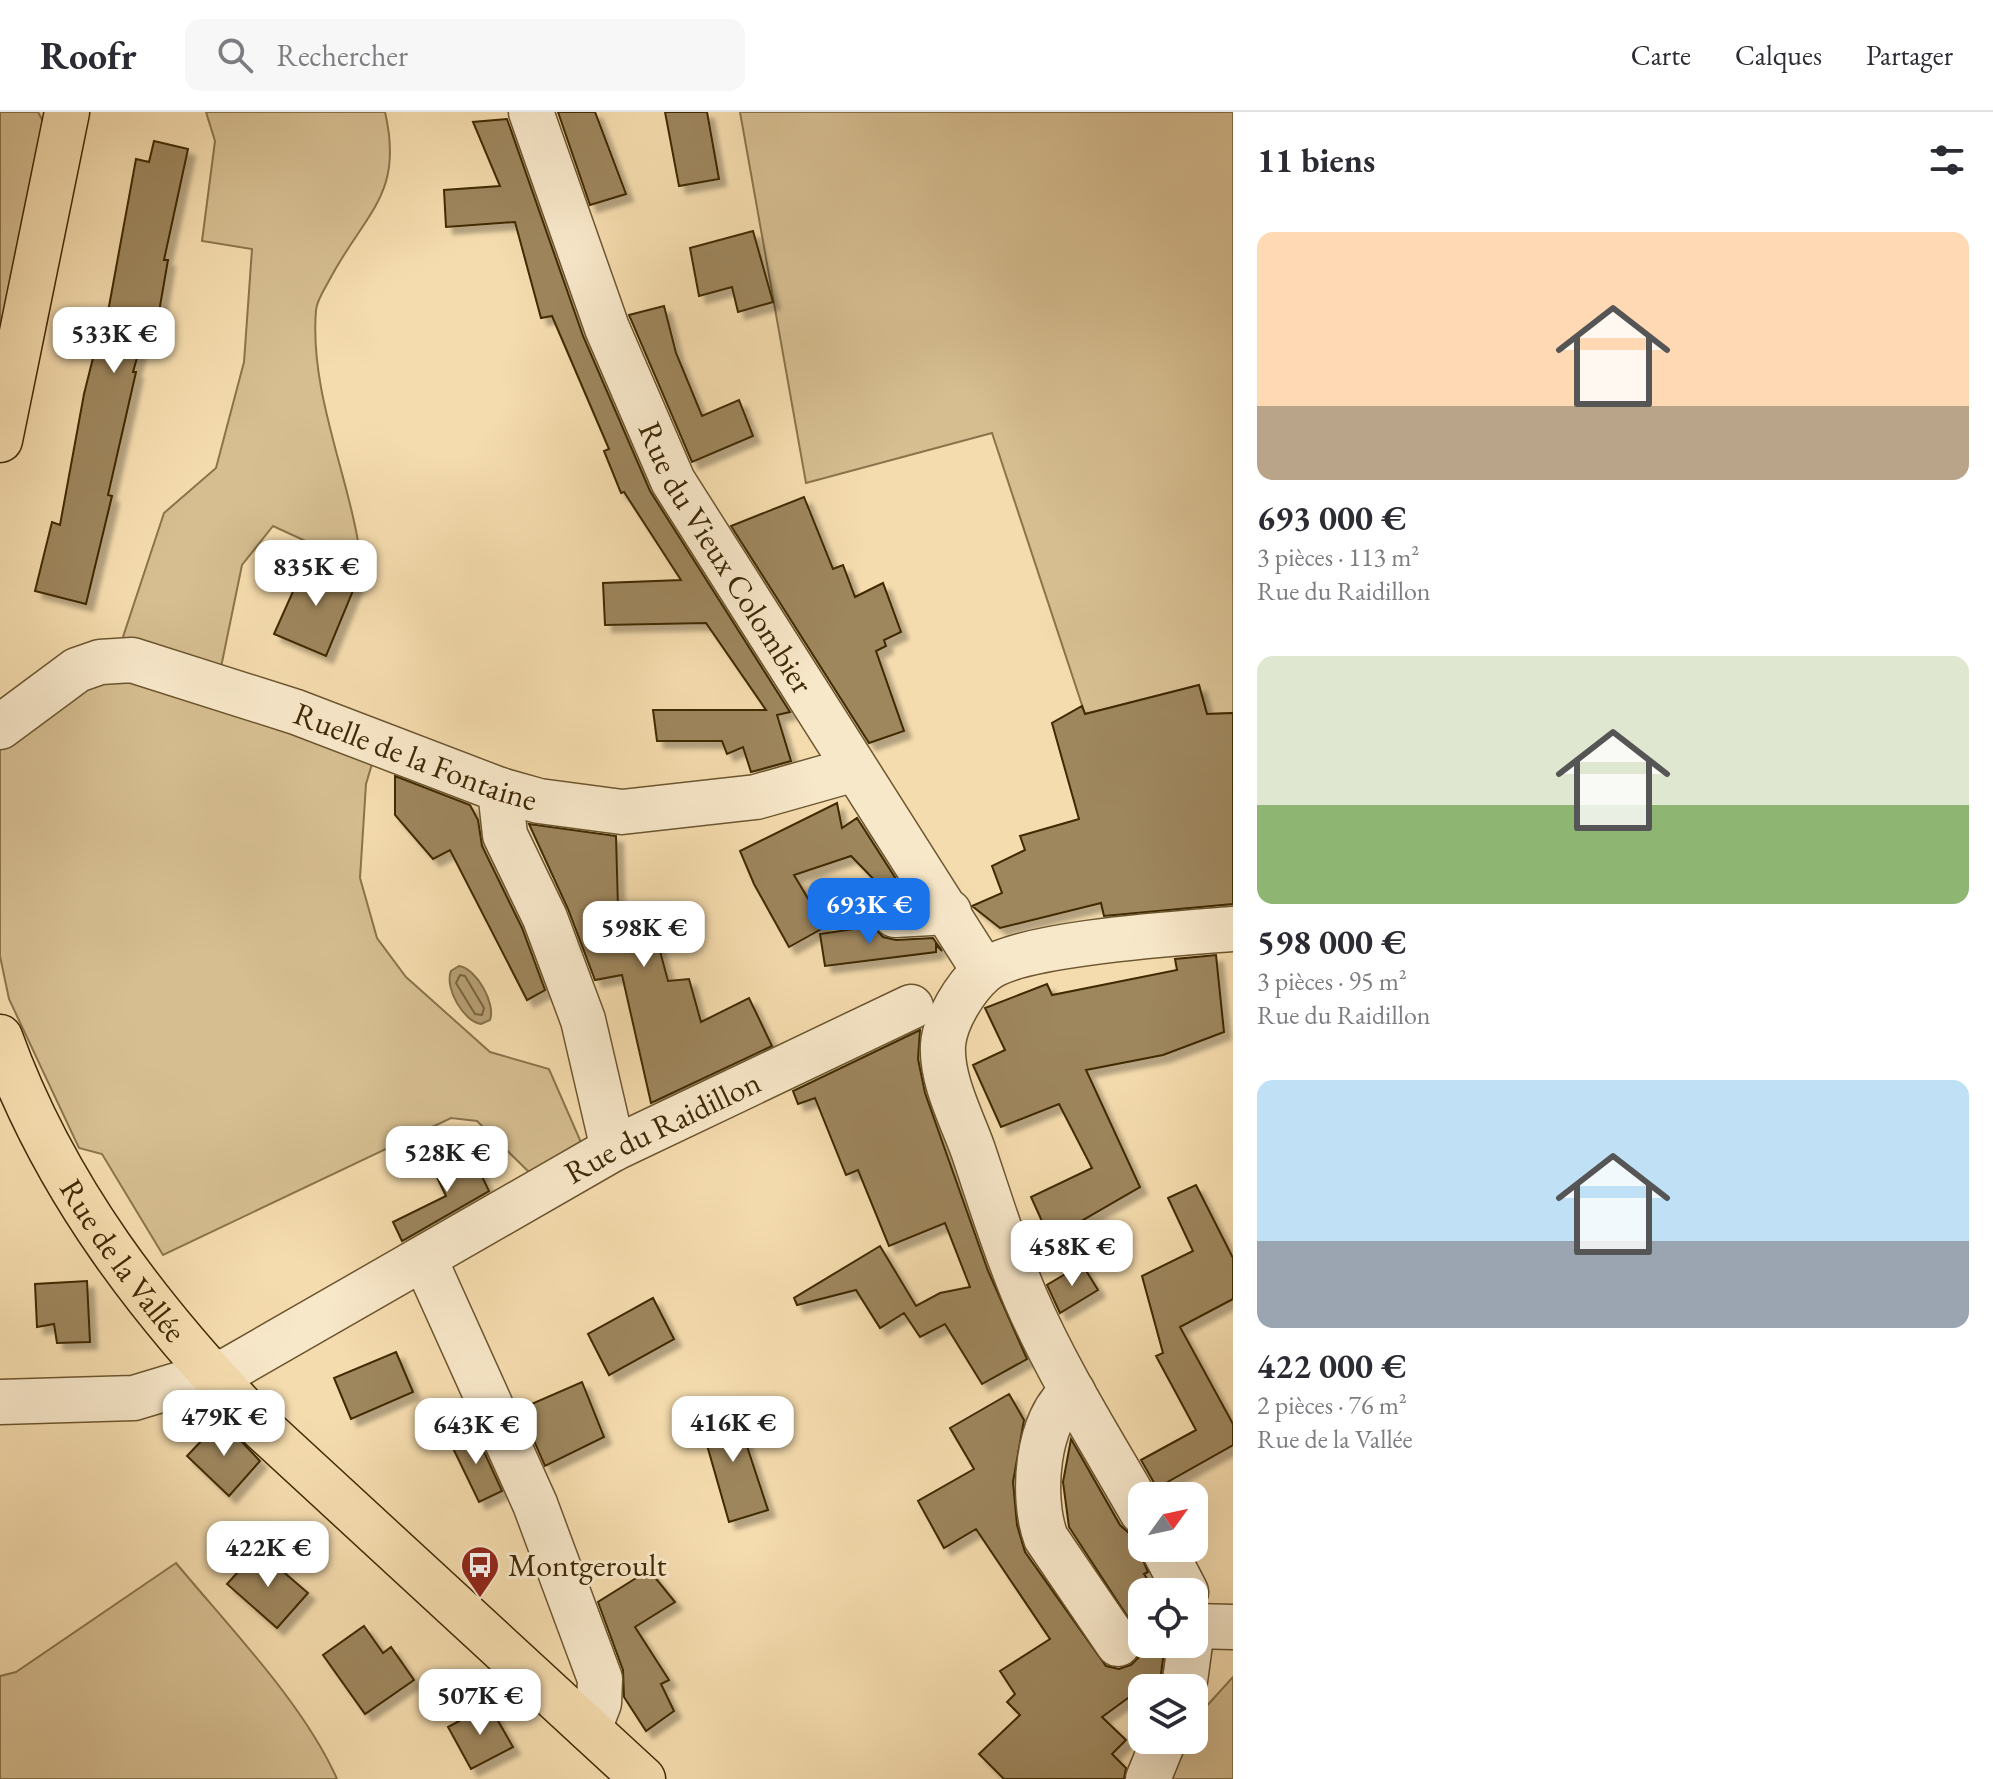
<!DOCTYPE html>
<html lang="fr">
<head>
<meta charset="utf-8">
<style>
	:root { --surface:#fff; --page:#f7f7f7; --text:#2b2b33; --muted:#7c7c81; --line:#e1e1e2; --accent:#1a73e8 }
	body { margin:0; font-family:"EB Garamond",serif; background:var(--page); color:var(--text); height:100vh; display:flex; flex-direction:column; font-size:30px; white-space:nowrap }
	* { box-sizing:border-box; margin:0 }
	p { font-size:26px; color:var(--muted) }
	.icon { flex:none; width:44px; height:44px; fill:none; stroke:currentColor; stroke-width:2; stroke-linecap:round; stroke-linejoin:round }
	.map { position:relative; flex:1; overflow:hidden }
	.side { display:flex; flex-direction:column; background:var(--surface); width:760px }
	.side>* { flex:none }
	.needle { width:52px; rotate:57deg }
	.controls { position:absolute; left:1128px; top:1370px; display:grid; gap:16px }
	.controls a { display:grid; place-items:center; width:80px; height:80px; border-radius:16px; background:var(--surface); box-shadow:0 8px 32px #0002; font-size:40px }
	.price { position:absolute; translate:-50% -68px; padding:0 18px; border-radius:16px; background:#fff; color:#222; font-size:26px; line-height:52px; filter:drop-shadow(0 2px 4px #0008) }
	.price::after { content:''; position:absolute; left:50%; top:48px; width:24px; height:18px; margin-left:-12px; background:inherit; clip-path:polygon(0 0,100% 0,50% 100%) }
	.price.current { background:var(--accent); color:#fff }
	ul { padding:0; list-style:none }
	li { display:grid; align-content:center; gap:16px; height:424px; padding:0 24px }
	li span { display:grid; place-items:center; height:248px; border-radius:16px; color:#555 }
	li>.icon { margin-inline-start:auto }
	span .icon { width:144px; height:144px; fill:#fffc; stroke-width:1 }
	li b { font-size:34px }
	h2 { display:flex; justify-content:space-between; align-items:center; height:96px; padding:0 24px; font-size:34px }
	header { display:flex; align-items:center; gap:48px; box-sizing:border-box; height:112px; padding:0 40px; background:var(--surface); border-bottom:2px solid var(--line) }
	header strong { font-size:38px }
	nav { display:flex; gap:44px; margin-inline-start:auto; font-size:28px }
	.search { width:560px; height:72px; background:var(--page); display:flex; align-items:center; gap:20px; box-sizing:border-box; padding:0 28px; border-radius:16px; color:var(--muted); font-size:30px }
	main { display:flex; flex:1; min-height:0 }
	.map>svg:first-child { display:block }
</style>
</head>
<body>
<header>
<strong>Roofr</strong>
<div class="search"><svg class="icon" aria-label="search" viewBox="0 0 24 24"><circle cx="10" cy="10" r="6"/><path d="M15 15l6 6"/></svg>Rechercher</div>
<nav><a>Carte</a><a>Calques</a><a>Partager</a></nav>
</header>
<main>
<div class="map">
<svg width="1233" height="1667" viewBox="0 0 1233 1667">
	<defs>
		<filter id="shadow"><feDropShadow dx="7" dy="7" stdDeviation="2" flood-color="#0004"/></filter>
	</defs>
	<rect width="100%" height="100%" fill="#f5dcae"/>
	<filter id="stains"><feTurbulence type="fractalNoise" baseFrequency=".0025" numOctaves="4"/><feColorMatrix values="0 0 0 0 .2 0 0 0 0 .09 0 0 0 0 .02 0 0 0 .5 -.17"/></filter>
	<radialGradient id="worn" r=".72"><stop offset=".6" stop-color="#630" stop-opacity="0"/><stop offset="1" stop-color="#630" stop-opacity=".3"/></radialGradient>
	<!-- green -->
	<path fill="#d6be91" stroke="#8a744b" stroke-width="2" d="M0 0H38L45 13 0 230Z
		M206 0H385C404 82 366 100 331 165 326 175 317 187 316 198 309 284 352 369 362 455L273 414 242 453 219 565 121 531 164 401 216 356 244 250 252 137 202 129 215 29Z
		M740 0H1233V601L1207 602 1199 573 1085 602 992 321 806 371Z
		M122 564 375 642 366 672 360 766 377 826 406 865 490 940 549 957 580 1028 582 1043 537 1068 477 1009 451 1006 163 1143 102 1042 79 1036 9 887 0 844V626L80 568Z
		M176 1451C229 1515 304 1592 337 1667H0V1564L16 1560Z
		M1233 1565V1667H1170L1185 1628H1194V1608Z"/>
	<!-- water -->
	<path fill="#b79f75" stroke="#877048" stroke-width="2" d="M459 854C476 856 496 891 490 908L481 912C464 910 444 876 451 859Z"/>
	<g fill="none" stroke-linecap="round" stroke-linejoin="round">
		<!-- shore -->
		<path stroke="#7b643d" stroke-width="2" d="M460 863 465 864 484 896 482 903 475 902 456 871Z"/>
	</g>
	<!-- building -->
	<path fill="#9e865d" stroke="#3f2905" stroke-width="2" filter="url(#shadow)" d="M558 0H595L626 82 590 93Z
		M665 0H707L719 67 679 74Z
		M507 7 583 224 650 379 790 600 777 603 791 649 751 660 743 635 727 642 722 629H657L653 598H766L706 511 605 513 603 471 681 468 624 380 621 381 604 339 609 337 552 204 541 206 515 110 446 115 444 78 500 74 473 10Z
		M154 29 188 37 164 148H168L159 200 158 204 149 203 133 260H136L108 383 112 384 86 492 35 479 52 410 60 413 84 282 98 226 103 227 136 47 149 50Z
		M753 119 773 190 738 200 732 175 699 184 690 136Z
		M664 194 676 241 702 304 739 288 753 324 692 350 629 203Z
		M804 385 833 457 843 453 855 485 883 471 901 520 884 528 886 534 876 539 904 619 869 631 731 414Z
		M307 448 357 469 326 544 274 522Z
		M1199 573 1207 602 1233 601V792L1104 804 1101 791 1000 816 972 794 1002 781 992 754 1025 738 1020 724 1079 707 1052 611 1082 594 1085 602Z
		M395 664 470 693 478 708 482 734 522 816 545 878 527 888 450 738 433 747 395 703Z
		M837 691 842 716 857 706 903 778 886 780 851 744 794 763 825 815 789 835 754 772 740 739Z
		M529 712 616 724 618 795 648 794 668 869 689 867 701 910 749 886 772 934 651 991 622 863 595 868 568 797Z
		M873 814 883 825 896 828 933 826 942 839 936 833V840L825 854 820 822Z
		M1216 843 1224 920 1163 943 1086 958 1140 1075 1050 1127 1031 1085 1092 1056 1059 992 1001 1015 973 953 1005 938 985 896 1047 872 1052 883 1177 858 1175 847Z
		M920 918 918 947 925 981 988 1159 1027 1247 982 1272 945 1212 920 1225 904 1201 880 1216 856 1178 797 1193 794 1186 880 1134 916 1194 940 1181 970 1175 945 1111 889 1134 858 1058 846 1063 815 986 798 992 793 979Z
		M469 1037 489 1079 402 1129 393 1110 446 1084 432 1055Z
		M1196 1073 1233 1146V1187L1180 1215 1233 1312V1333L1157 1376 1141 1348 1196 1318 1156 1244 1163 1241 1142 1164 1193 1139 1168 1086Z
		M1082 1152 1098 1178 1060 1201 1047 1173Z
		M87 1169 90 1230 57 1231 54 1212 37 1215 35 1172Z
		M653 1186 674 1227 609 1263 588 1222Z
		M396 1240 413 1280 351 1307 334 1266Z
		M582 1270 604 1325 545 1354 520 1297Z
		M1009 1282 1024 1308 1013 1370 1017 1413 1025 1440 1106 1554 1119 1557 1131 1553 1140 1544 1143 1532H1165L1161 1562 1102 1605 1126 1628 1112 1642 1126 1656 1124 1667H1004L979 1642 1020 1603 1007 1590 1015 1582 1000 1559 1050 1527 976 1417 944 1436 918 1389 974 1357 950 1316Z
		M733 1292 768 1398 729 1410 699 1305Z
		M221 1308 260 1349 229 1384 187 1344Z
		M474 1318 502 1379 479 1390 450 1330Z
		M1071 1327 1120 1413 1129 1421 1141 1425 1138 1436 1148 1460 1144 1462 1156 1480H1142V1527L1069 1415 1063 1370Z
		M258 1438 308 1481 277 1516 227 1472Z
		M649 1458 675 1490 635 1515 669 1568 661 1572 674 1599 646 1619 624 1585 623 1558 598 1490Z
		M364 1514 383 1541 391 1535 414 1568 365 1602 323 1543Z
		M489 1593 513 1635 471 1657 448 1615Z"/>
	<g fill="none" stroke-linecap="round" stroke-linejoin="round">
		<defs>
			<g id="minor">
				<path id="s1" d="M531 0 607 216 673 369 984 859"/>
				<path id="s2" d="M0 615 77 558 100 550 132 548 296 600 500 678 539 689 622 700 756 685 855 657"/>
				<path d="M500 678 505 723 545 806 583 908 613 1037"/>
				<path d="M895 803 949 800"/>
				<path d="M425 1148 535 1392 600 1567 599 1591 589 1617"/>
				<path d="M1073 1280C1036 1305 1031 1387 1046 1426L1118 1532"/>
				<path id="s3" d="M0 1290 134 1286 230 1257 613 1037 911 895"/>
				<path d="M1142 1400C1102 1330 1058 1261 1026 1187 1005 1138 990 1088 973 1038 962 1007 941 968 943 933 945 908 965 876 983 860 1017 831 1183 821 1233 817"/>
				<path d="M1163 1436 1186 1480"/>
				<path d="M1194 1514 1233 1515"/>
				<path d="M1184 1576 1190 1532"/>
				<path d="M1148 1667 1164 1628"/>
			</g>
			<g id="major">
				<path d="M0 328 67 0"/>
				<path id="s4" d="M0 925C55 1078 151 1201 262 1316L643 1667"/>
			</g>
		</defs>
		<!-- minor casing -->
		<use href="#minor" stroke="#6c562f" stroke-width="47"/>
		<!-- major casing -->
		<use href="#major" stroke="#3f2905" stroke-width="47"/>
		<!-- minor -->
		<use href="#minor" stroke="#f8e8ca" stroke-width="44"/>
		<!-- major -->
		<use href="#major" stroke="#f5dcae" stroke-width="44"/>
	</g>
	<!-- icons -->
	<defs>
		<symbol id="bus-pin" viewBox="-11 -11 22 30"><path d="M0 17L-7.5 6A9.5 9.5 0 1 1 7.5 6Z" fill="#8f2418" stroke="#f8e8ca"/><path d="M-5-6H5V4H4V6H2V4H-2V6H-4V4H-5ZM-3.5-4V0h7V-4ZM-3.5 1.2v1.5H-2V1.2ZM2 1.2v1.5H3.5V1.2Z" fill="#fff"/></symbol>
	</defs>
	<g fill-rule="evenodd">
		<use href="#bus-pin" x="458" y="1431" width="44" height="60"/>
	</g>
	<g text-anchor="middle" stroke-width="6" stroke-linejoin="round" paint-order="stroke">
		<!-- street labels -->
		<g font-size="32" fill="#3f2905" stroke="#f8e8ca">
			<text dy="11" stroke="none"><textPath href="#s1" startOffset="488">Rue du Vieux Colombier</textPath></text>
			<text dy="11" stroke="none"><textPath href="#s2" startOffset="452">Ruelle de la Fontaine</textPath></text>
			<text dy="11" stroke="none"><textPath href="#s3" startOffset="730">Rue du Raidillon</textPath></text>
			<text dy="11" stroke="none"><textPath href="#s4" startOffset="256">Rue de la Vallée</textPath></text>
		</g>
		<!-- poi labels -->
		<g font-size="32" fill="#3f2905" stroke="#f8e8ca" text-anchor="start">
			<text x="508" y="1464">Montgeroult</text>
		</g>
	</g>
	<rect width="100%" height="100%" filter="url(#stains)"/>
	<rect width="100%" height="100%" fill="url(#worn)"/>
</svg>
<div class="controls">
<a><svg class="needle" viewBox="-14 -14 28 28"><path d="M0-13l5 13h-10z" fill="#e53935"/><path d="M0 13l5-13h-10z" fill="#7c7c81"/></svg></a>
<a><svg class="icon" aria-label="locate" viewBox="0 0 24 24"><circle cx="12" cy="12" r="6"/><path d="M12 2v4M12 18v4M2 12h4M18 12h4"/></svg></a>
<a><svg class="icon" aria-label="layers" viewBox="0 0 24 24"><path d="M12 4l9 5-9 5-9-5zM3 14l9 5 9-5"/></svg></a>
</div>
<b class="price" style="left:114px;top:263px">533K €</b>
<b class="price" style="left:316px;top:496px">835K €</b>
<b class="price current" style="left:869px;top:834px">693K €</b>
<b class="price" style="left:644px;top:857px">598K €</b>
<b class="price" style="left:447px;top:1082px">528K €</b>
<b class="price" style="left:1072px;top:1176px">458K €</b>
<b class="price" style="left:224px;top:1346px">479K €</b>
<b class="price" style="left:733px;top:1352px">416K €</b>
<b class="price" style="left:476px;top:1354px">643K €</b>
<b class="price" style="left:268px;top:1477px">422K €</b>
<b class="price" style="left:480px;top:1625px">507K €</b>
</div>
<section class="side">
<h2>11 biens<svg class="icon" aria-label="filters" viewBox="0 0 24 24"><path d="M4 7h16M4 17h16"/><circle cx="9" cy="7" r="2"/><circle cx="15" cy="17" r="2"/></svg></h2>
<ul>
<li><span style="background:linear-gradient(#ffd9b3 70%,#b9a48a 0)"><svg class="icon" aria-label="home" viewBox="0 0 24 24"><path d="M3 11l9-7 9 7M6 9v11h12V9"/></svg></span><div><b>693 000 €</b><p>3 pièces · 113 m²</p><p>Rue du Raidillon</p></div></li>
<li><span style="background:linear-gradient(#dfe7d0 60%,#8fb573 0)"><svg class="icon" aria-label="home" viewBox="0 0 24 24"><path d="M3 11l9-7 9 7M6 9v11h12V9"/></svg></span><div><b>598 000 €</b><p>3 pièces · 95 m²</p><p>Rue du Raidillon</p></div></li>
<li><span style="background:linear-gradient(#bfe0f5 65%,#9aa5b1 0)"><svg class="icon" aria-label="home" viewBox="0 0 24 24"><path d="M3 11l9-7 9 7M6 9v11h12V9"/></svg></span><div><b>422 000 €</b><p>2 pièces · 76 m²</p><p>Rue de la Vallée</p></div></li>
</ul>
</section>
</main>
</body>
</html>
